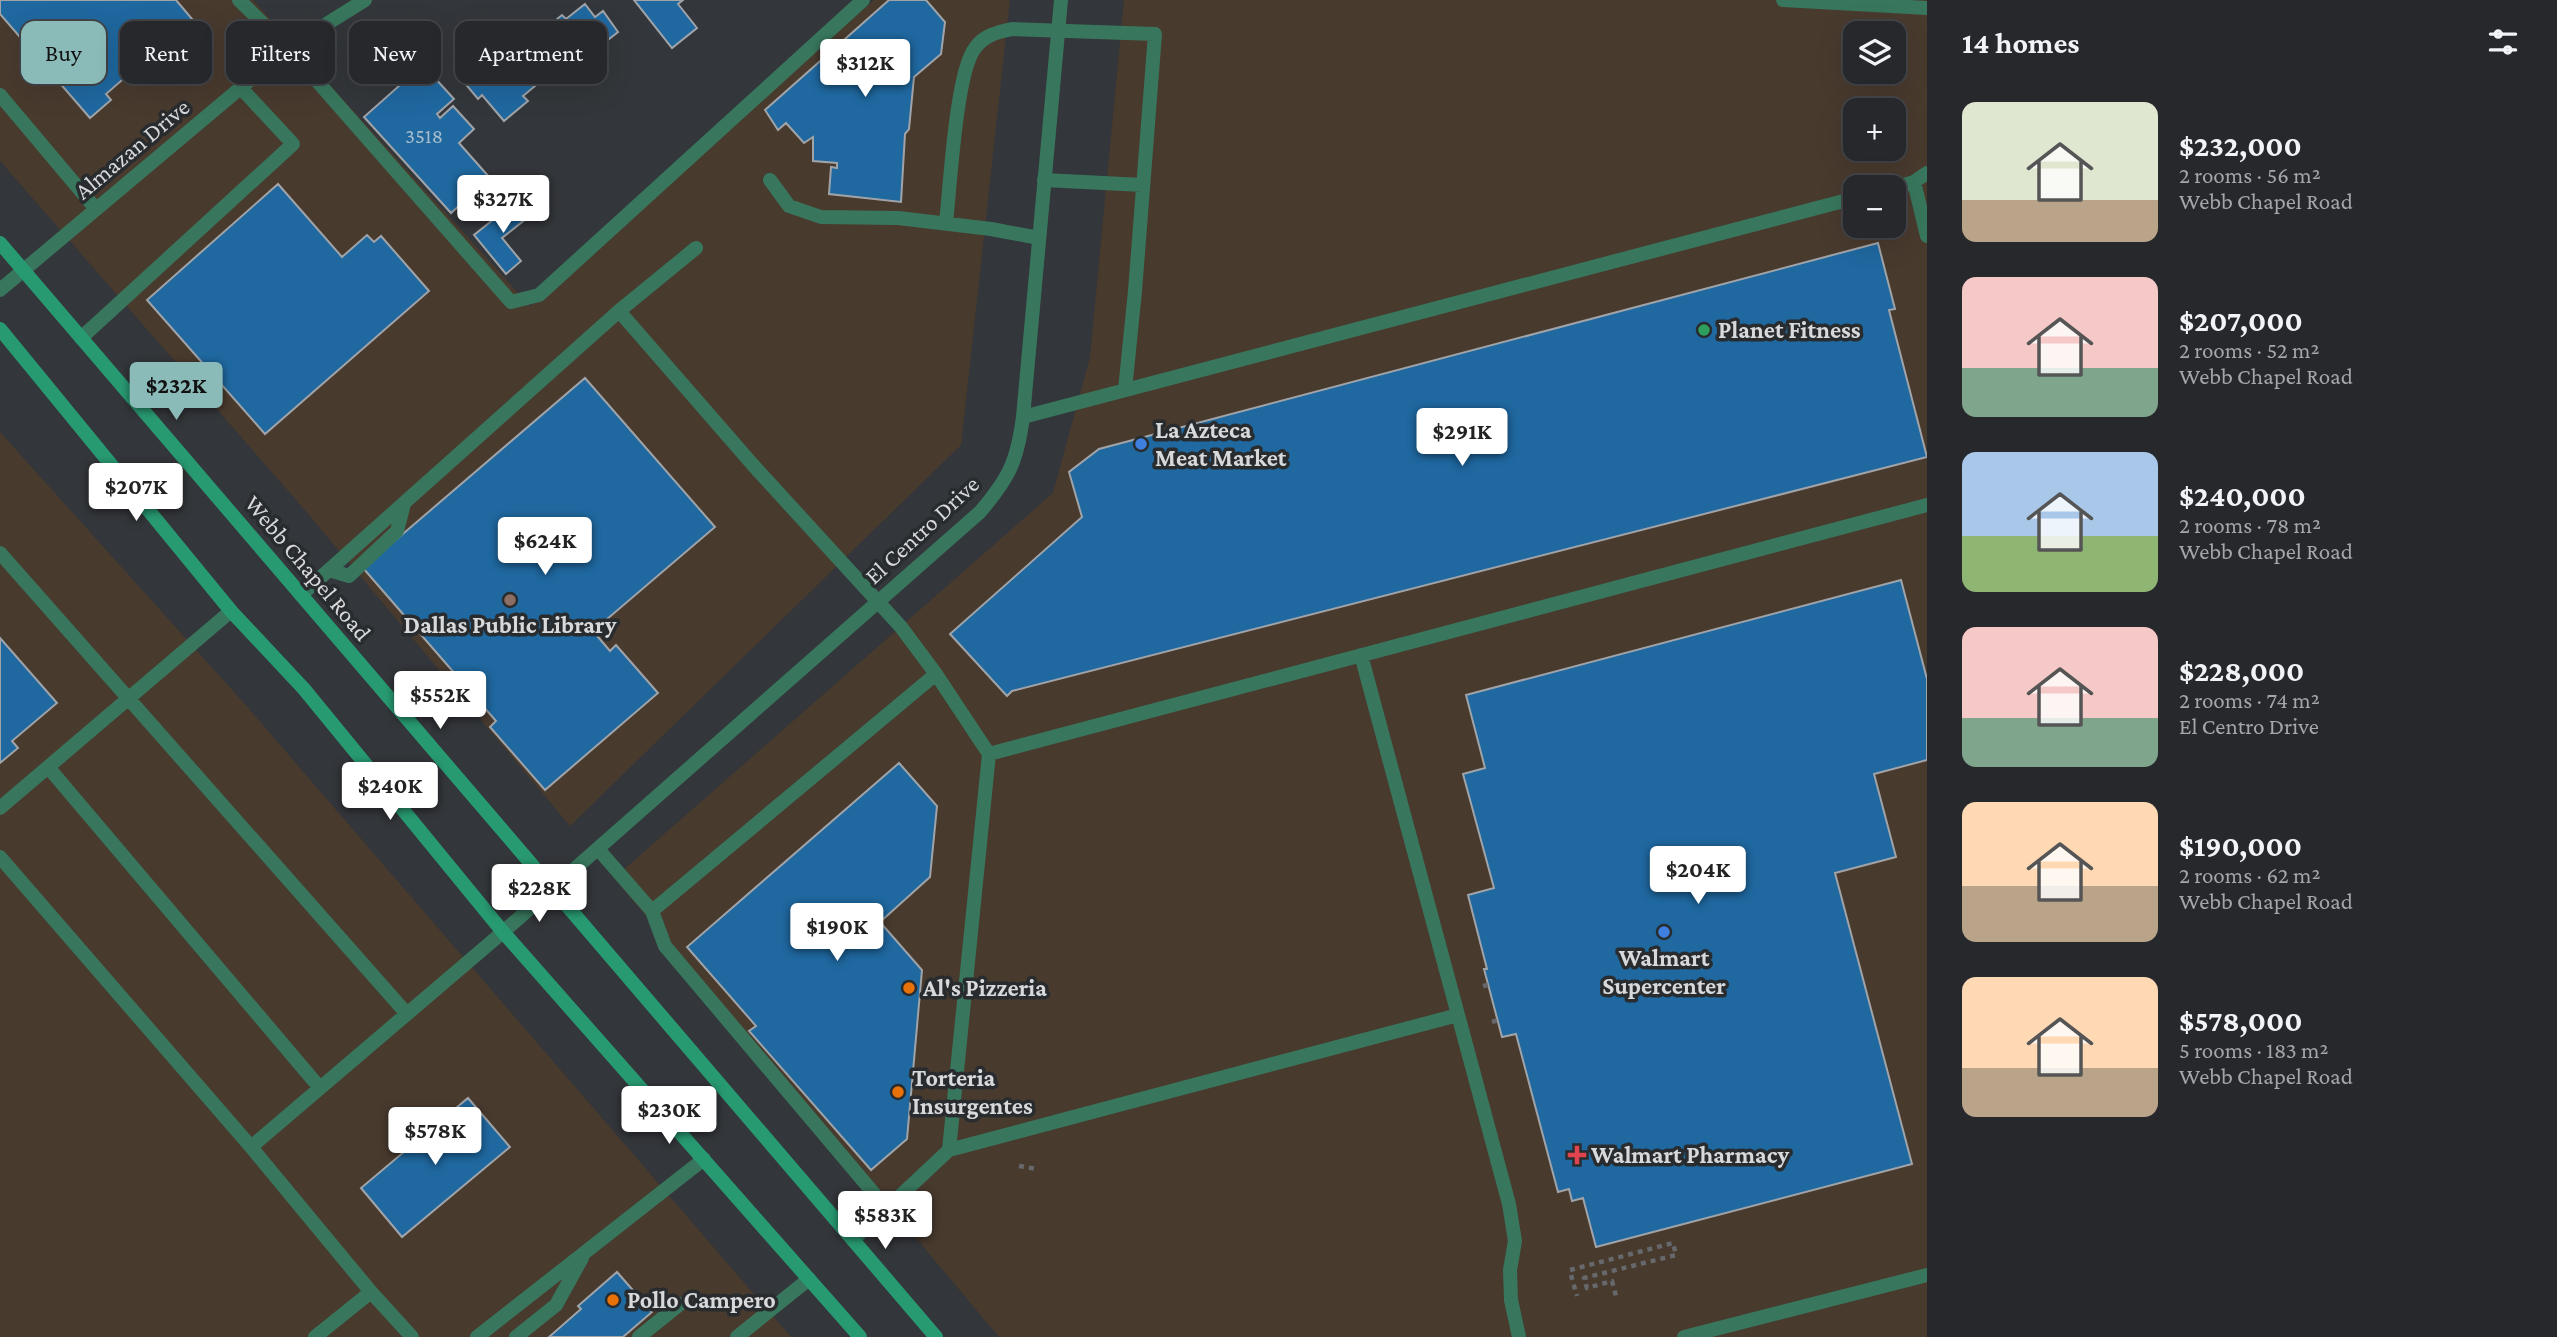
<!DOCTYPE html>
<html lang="en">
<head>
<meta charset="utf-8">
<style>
	:root { --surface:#26282c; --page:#323438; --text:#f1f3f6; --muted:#a4a6a9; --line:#424448; --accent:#8bbbb9 }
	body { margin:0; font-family:"Crimson Pro",serif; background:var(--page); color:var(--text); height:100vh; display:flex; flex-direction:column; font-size:26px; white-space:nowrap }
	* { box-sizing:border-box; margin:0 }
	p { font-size:23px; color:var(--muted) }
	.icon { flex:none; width:38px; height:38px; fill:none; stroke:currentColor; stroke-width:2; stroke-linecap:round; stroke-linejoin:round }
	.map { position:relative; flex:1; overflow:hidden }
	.drawer { display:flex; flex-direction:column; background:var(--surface); width:630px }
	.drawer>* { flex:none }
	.top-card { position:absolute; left:21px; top:21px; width:665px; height:63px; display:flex; gap:14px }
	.controls { position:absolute; left:1843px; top:21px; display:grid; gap:14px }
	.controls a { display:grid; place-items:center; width:63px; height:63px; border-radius:14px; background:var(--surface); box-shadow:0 7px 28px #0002,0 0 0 2px var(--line); font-size:35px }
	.price { position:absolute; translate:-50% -60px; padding:0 16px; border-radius:7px; background:#fff; color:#222; font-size:23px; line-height:46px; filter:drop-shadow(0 2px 4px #0008) }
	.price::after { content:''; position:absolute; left:50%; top:42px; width:21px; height:16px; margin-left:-10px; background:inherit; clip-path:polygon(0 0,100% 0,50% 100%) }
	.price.active { background:var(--accent); color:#111 }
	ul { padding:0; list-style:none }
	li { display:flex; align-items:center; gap:21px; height:175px; padding:0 35px }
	li span { display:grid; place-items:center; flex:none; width:196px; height:140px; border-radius:14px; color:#555 }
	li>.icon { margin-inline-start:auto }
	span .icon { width:84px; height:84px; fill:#fffc; stroke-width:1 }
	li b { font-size:30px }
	h2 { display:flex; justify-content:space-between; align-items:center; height:84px; padding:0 35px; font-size:30px }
	.tag { padding:0 24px; border-radius:14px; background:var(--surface); box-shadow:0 7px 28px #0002,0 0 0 2px var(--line); font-size:24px; line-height:63px }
	.tag.active { background:var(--accent); color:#111 }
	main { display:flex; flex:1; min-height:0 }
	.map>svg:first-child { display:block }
</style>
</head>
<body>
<main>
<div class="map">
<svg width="1927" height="1337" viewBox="0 0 1927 1337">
	<rect width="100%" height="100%" fill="#33363a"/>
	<!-- commercial -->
	<path fill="#493a2e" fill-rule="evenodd" d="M0 0H253L530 306 874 0H1010L961 445 570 826 304 509 0 161Z
		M1124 0H1927V1337H999L614 878 1053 493 1090 357ZM1855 33H1894V72H1855ZM1855 110H1894V149H1855ZM1855 187H1894V226H1855Z
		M0 432 243 702 791 1337H0Z"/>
	<!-- building -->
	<path fill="#1f68a0" stroke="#a0a4a8" stroke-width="2" d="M0 0H176L192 19 106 94 111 100 90 118 0 14Z
		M634 0H683L678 4 697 28 672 48Z
		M889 0H926L945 22 941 54 914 77 909 129 905 134 901 202 829 194 831 167 837 168V163L813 161V137L804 143 786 123 778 130 765 110Z
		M585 4 595 17 603 11 618 32 571 69 541 32 562 15 566 19Z
		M509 33 547 76 523 96 528 101 504 121 482 95 478 99 459 76Z
		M414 55 454 99 437 114 440 118 453 106 474 129 459 143 490 178 451 213 364 117 399 86 391 76Z
		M278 184 342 257 367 235 374 242 381 236 429 291 265 434 147 300Z
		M519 199 532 214 502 238 521 261 506 274 474 235Z
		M1878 243 1895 309 1889 310 1927 457 1012 691 1007 696 950 634 1082 517 1069 472 1099 449Z
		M585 378 715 527 593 631 610 651 616 645 658 693 545 790 490 727 496 721 363 568Z
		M1901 580 1927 679V760L1874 774 1896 857 1835 873 1912 1164 1596 1247 1583 1198 1572 1201 1569 1189 1558 1192 1516 1034 1502 1037 1484 969H1487L1468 895 1494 888 1463 774 1485 768 1466 695Z
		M0 638 57 703 12 741 18 748 0 763Z
		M899 763 937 806 930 877 880 922 922 970 907 1139 871 1170 749 1031 756 1026 687 947Z
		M468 1098 510 1147 402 1237 361 1188Z
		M617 1272 652 1312 623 1337H549L581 1309 578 1306Z"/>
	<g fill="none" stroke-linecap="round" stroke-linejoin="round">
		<!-- path -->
		<path stroke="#66686c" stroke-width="4.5" stroke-dasharray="5 5" stroke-linecap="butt" d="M1483 986 1488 985
			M1492 1022 1498 1020
			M1019 1166 1037 1169
			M1570 1270 1673 1243 1676 1255 1584 1278 1587 1288 1612 1281 1617 1300
			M1571 1275 1577 1296"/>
		<!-- service -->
		<path stroke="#38775d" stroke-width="14" d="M239 0 288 48 511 302 539 295 863 0
			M1783 0 1927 8
			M0 95 96 209
			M770 180 789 206 821 217 898 218 991 229 1039 238
			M1044 180 1143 185
			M1914 182 1927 236
			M1894 188 1914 182 1927 173
			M946 223C950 188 956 72 975 48 984 35 998 32 1012 29L1155 34 1135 291 1125 390
			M619 311 753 465 901 627 936 674 989 754 949 1150 853 1240
			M81 338 293 144 240 87
			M1023 417 1855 198
			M0 553 407 1014
			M329 570 349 576 397 531 404 504
			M301 595 619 311 696 248
			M1361 655 1509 1204 1515 1241 1510 1270 1511 1300 1519 1337
			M989 754 1927 505
			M48 767 320 1088
			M0 808 231 611
			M598 849 652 911 936 674
			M0 857 251 1147 371 1292 412 1337
			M652 911 665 946 887 1209
			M251 1147 503 932
			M949 1150 1458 1015
			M315 1337 371 1292
			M477 1337 704 1159
			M516 1337 556 1305 582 1258
			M639 1337 680 1304
			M737 1337 809 1279
			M1684 1337 1927 1275"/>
		<!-- minor -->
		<path stroke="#38775d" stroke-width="14" d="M0 290 288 48 365 0
			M503 932 980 512C1009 478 1017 462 1023 417L1061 0"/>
		<!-- secondary -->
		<path stroke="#289a72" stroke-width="14" d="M0 243 936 1337
			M0 329 231 611 304 689 503 932 860 1337"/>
	</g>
	<!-- markers -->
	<circle fill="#2e9e5b" stroke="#292c2f" stroke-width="2.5" cx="1704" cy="330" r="7"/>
	<g fill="#3f7fe0" stroke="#292c2f" stroke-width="2.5">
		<circle cx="1141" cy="444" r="7"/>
		<circle cx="1664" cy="932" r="7"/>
	</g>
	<circle fill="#8d6e63" stroke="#292c2f" stroke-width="2.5" cx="510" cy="600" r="7"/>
	<g fill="#e8710a" stroke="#292c2f" stroke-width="2.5">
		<circle cx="909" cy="988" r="7"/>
		<circle cx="898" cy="1092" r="7"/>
		<circle cx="613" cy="1300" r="7"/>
	</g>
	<path fill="#e0444e" stroke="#292c2f" stroke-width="2.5" d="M1573.5 1144.5h7v7h7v7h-7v7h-7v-7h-7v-7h7z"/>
	<g text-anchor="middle" stroke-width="7" stroke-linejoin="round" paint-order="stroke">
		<!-- number labels -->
		<g font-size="21" fill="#a9bdcc">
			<text x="424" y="143">3518</text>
		</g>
		<!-- street labels -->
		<g font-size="24" fill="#d7d9db" stroke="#292c2f">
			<text transform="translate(132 149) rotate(-40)" y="8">Almazan Drive</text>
			<text transform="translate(922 530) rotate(-43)" y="8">El Centro Drive</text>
			<text transform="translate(308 568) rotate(50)" y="8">Webb Chapel Road</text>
		</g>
		<!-- poi labels -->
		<g font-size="24" font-weight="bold" fill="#d7d9db" stroke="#292c2f" text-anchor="start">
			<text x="1718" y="338">Planet Fitness</text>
			<text x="1155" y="438">La Azteca<tspan x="1155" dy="28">Meat Market</tspan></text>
			<text x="510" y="633" text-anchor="middle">Dallas Public Library</text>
			<text x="1664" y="966" text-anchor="middle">Walmart<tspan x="1664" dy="28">Supercenter</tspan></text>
			<text x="923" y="996">Al's Pizzeria</text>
			<text x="912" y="1086">Torteria<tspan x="912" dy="28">Insurgentes</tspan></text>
			<text x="1591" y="1163">Walmart Pharmacy</text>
			<text x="627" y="1308">Pollo Campero</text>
		</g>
	</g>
</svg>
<div class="controls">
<a><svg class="icon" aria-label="layers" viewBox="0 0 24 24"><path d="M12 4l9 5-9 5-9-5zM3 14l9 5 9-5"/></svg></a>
<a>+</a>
<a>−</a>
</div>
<b class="price" style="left:865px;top:99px">$312K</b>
<b class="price" style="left:503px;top:235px">$327K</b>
<b class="price active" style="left:176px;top:422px">$232K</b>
<b class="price" style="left:1462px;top:468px">$291K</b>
<b class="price" style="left:136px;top:523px">$207K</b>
<b class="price" style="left:545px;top:577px">$624K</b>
<b class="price" style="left:440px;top:731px">$552K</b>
<b class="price" style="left:390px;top:822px">$240K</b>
<b class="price" style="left:1698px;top:906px">$204K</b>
<b class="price" style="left:539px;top:924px">$228K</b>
<b class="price" style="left:837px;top:963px">$190K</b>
<b class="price" style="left:669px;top:1146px">$230K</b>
<b class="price" style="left:435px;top:1167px">$578K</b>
<b class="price" style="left:885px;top:1251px">$583K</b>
<div class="top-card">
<a class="tag active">Buy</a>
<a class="tag">Rent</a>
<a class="tag">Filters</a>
<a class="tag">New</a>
<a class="tag">Apartment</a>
</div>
</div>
<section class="drawer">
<h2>14 homes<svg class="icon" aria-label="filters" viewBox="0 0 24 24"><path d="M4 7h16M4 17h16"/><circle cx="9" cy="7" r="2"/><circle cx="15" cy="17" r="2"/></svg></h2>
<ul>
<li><span style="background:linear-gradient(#dfe7d0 70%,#b9a48a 0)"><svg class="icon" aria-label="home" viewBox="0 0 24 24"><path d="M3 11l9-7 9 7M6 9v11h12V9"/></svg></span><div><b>$232,000</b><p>2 rooms · 56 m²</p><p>Webb Chapel Road</p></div></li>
<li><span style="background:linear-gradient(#f6c9c9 65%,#7fa58c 0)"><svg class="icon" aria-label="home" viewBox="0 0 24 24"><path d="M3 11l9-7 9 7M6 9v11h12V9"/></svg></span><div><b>$207,000</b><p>2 rooms · 52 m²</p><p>Webb Chapel Road</p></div></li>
<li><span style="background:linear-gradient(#a9c7e8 60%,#8fb573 0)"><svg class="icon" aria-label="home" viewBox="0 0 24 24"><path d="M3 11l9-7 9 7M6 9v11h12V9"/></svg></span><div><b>$240,000</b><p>2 rooms · 78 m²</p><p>Webb Chapel Road</p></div></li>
<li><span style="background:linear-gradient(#f6c9c9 65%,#7fa58c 0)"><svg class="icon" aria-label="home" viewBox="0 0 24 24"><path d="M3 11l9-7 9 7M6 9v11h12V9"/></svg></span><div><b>$228,000</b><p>2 rooms · 74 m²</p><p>El Centro Drive</p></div></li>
<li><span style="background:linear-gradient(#ffd9b3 60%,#b9a48a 0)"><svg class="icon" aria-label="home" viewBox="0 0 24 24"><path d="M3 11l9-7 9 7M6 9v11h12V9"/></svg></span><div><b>$190,000</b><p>2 rooms · 62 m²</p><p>Webb Chapel Road</p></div></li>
<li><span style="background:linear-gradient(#ffd9b3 65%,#b9a48a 0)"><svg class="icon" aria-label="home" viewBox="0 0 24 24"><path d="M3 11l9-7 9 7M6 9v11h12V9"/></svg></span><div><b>$578,000</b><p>5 rooms · 183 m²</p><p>Webb Chapel Road</p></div></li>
</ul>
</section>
</main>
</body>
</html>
